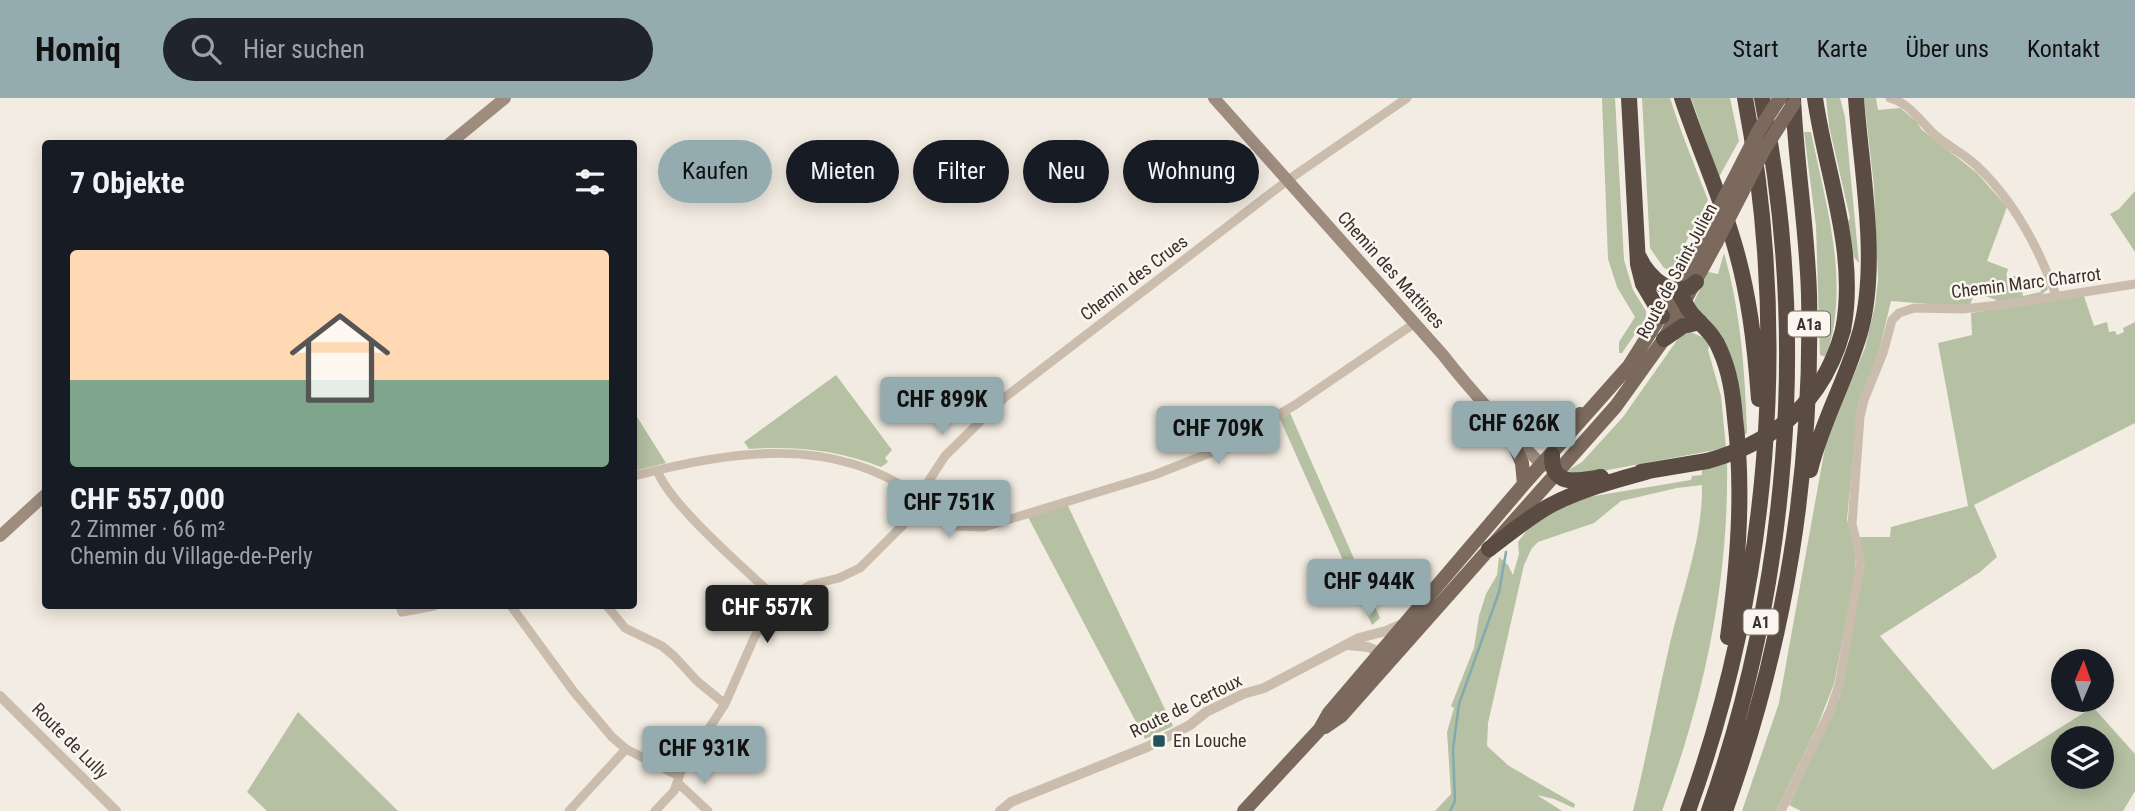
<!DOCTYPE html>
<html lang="de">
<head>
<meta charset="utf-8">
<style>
	:root { --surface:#171b24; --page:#20242c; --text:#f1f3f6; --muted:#9ea1a6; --accent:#94abb0 }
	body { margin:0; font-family:"Roboto Condensed",sans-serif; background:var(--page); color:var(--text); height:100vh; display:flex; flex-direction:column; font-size:26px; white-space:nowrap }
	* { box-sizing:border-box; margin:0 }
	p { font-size:23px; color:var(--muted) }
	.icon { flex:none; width:38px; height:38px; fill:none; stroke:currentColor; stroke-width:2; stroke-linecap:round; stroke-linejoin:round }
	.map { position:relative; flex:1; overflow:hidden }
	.drawer { position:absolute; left:42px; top:42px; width:595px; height:469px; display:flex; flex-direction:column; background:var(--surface); border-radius:7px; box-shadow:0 4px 18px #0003 }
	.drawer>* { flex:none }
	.guide { position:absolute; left:658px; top:42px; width:665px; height:63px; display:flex; gap:14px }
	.needle { width:46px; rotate:2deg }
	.buttons { position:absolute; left:2051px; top:551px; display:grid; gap:14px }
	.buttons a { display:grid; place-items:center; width:63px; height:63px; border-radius:50%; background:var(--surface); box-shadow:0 4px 18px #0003; font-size:35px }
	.price { position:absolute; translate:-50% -60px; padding:0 16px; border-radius:7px; background:var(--accent); color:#111; font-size:23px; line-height:46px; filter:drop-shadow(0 2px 4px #0008) }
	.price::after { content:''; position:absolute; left:50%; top:42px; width:21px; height:16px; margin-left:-10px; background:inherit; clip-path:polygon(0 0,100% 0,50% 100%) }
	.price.on { background:#222; color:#fff }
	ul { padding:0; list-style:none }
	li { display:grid; align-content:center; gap:14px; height:371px; padding:0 28px }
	li span { display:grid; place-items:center; height:217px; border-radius:7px; color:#555 }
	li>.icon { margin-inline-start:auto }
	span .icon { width:126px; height:126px; fill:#fffc; stroke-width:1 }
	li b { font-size:30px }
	h2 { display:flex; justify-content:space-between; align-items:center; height:84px; padding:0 28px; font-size:30px }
	.tag { padding:0 24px; border-radius:32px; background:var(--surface); box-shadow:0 4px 18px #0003; font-size:24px; line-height:63px }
	.tag.on { background:var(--accent); color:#111 }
	header { display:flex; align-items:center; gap:42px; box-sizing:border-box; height:98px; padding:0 35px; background:var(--accent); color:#111 }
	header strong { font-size:33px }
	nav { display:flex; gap:38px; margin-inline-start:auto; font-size:24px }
	.search { width:490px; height:63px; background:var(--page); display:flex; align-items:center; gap:18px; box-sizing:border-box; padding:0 24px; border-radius:38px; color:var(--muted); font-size:26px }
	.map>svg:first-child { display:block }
</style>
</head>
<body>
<header>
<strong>Homiq</strong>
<div class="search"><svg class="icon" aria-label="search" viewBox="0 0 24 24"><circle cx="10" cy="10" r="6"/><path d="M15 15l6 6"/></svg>Hier suchen</div>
<nav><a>Start</a><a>Karte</a><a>Über uns</a><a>Kontakt</a></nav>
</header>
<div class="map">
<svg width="2135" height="713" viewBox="0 0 2135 713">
	<rect width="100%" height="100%" fill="#f3ece2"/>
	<!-- green -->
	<path fill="#b5c1a2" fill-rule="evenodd" d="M1602 0H1615L1624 162 1633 192 1646 213V220L1622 255H1619V244L1635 219 1617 189 1608 161Z
		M1642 0H1670C1681 35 1695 68 1708 102L1671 173 1664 170 1650 150Z
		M1691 0H1730L1739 43 1719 79Z
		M1826 0H1840L1845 19 1859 165 1854 159 1848 123 1850 120 1829 28Z
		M1864 0H1876L1878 12 1900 10 1917 24 1921 31 1977 75 2007 109 1987 163 2008 171 2006 178H2019L2023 198 2041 194 2038 181 2044 179 2048 191 2041 197 1996 204V202L1975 194 1970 207 1954 208 1891 203 1879 253 1858 307 1847 422 1856 456 1855 477 1834 586 1817 629 1776 713H1742L1779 605 1826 344 1865 250 1875 208 1878 181 1874 89Z
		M1804 34H1811C1826 108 1851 185 1826 259L1820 257 1816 128Z
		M2135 93V154L2110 116 2119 111Z
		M1724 155C1741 215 1745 273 1747 335L1741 339 1738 300 1693 206 1708 174 1718 176Z
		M2084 198 2094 228 2107 224 2109 234 2115 233 2117 237 2124 234 2123 230 2135 224V325L1974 407 1997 459 1980 474 1880 538 1993 672 2093 609 2135 656V693L2123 713H1801L1789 707 1840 598 1863 460 1860 439H1890L1891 429 1968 408 1938 245 1972 237 1971 215ZM2063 640H2102V679H2063Z
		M1691 234 1704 240 1709 248 1708 252 1721 298 1726 350 1581 377 1567 373 1582 364 1623 319 1680 238Z
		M836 277 892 352 885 360 888 364 881 369C838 352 795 348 749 351L744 344Z
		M634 314 666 365 634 373Z
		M1290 315 1380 520 1372 527 1280 321Z
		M1727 364C1729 484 1704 601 1662 713H1633C1647 657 1657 601 1670 545 1682 493 1703 441 1702 387L1677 390 1621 403 1594 425 1538 444 1532 450 1524 467 1488 625 1487 648 1509 668 1575 706 1574 710 1554 701 1537 697 1562 713H1435L1451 696 1447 634 1454 610 1451 608 1474 550 1479 518 1486 496 1497 477 1499 459 1508 467 1513 477 1519 456 1518 444 1535 422 1588 399 1691 382 1692 378 1702 377V370Z
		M1067 406 1173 628 1145 641 1028 419Z
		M298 614 398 713H267L247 694Z"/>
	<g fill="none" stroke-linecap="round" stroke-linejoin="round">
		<!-- stream -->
		<path stroke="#82aaaf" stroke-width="2.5" d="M1450 713 1455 703 1453 651 1459 606 1499 494 1506 454"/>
		<!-- minor -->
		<path stroke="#cbbdad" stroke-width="9" d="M1890 0C1908 4 1922 25 1935 37 1949 49 1966 57 1978 69 2015 104 2039 151 2056 197
			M657 372C669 407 751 476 780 504
			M634 378C730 353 832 336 918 398
			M915 415V404L945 358 1004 300 1288 82 1407 0
			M915 415H922L953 428 984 429 1154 377 1215 353 1295 307 1415 225
			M400 508 402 514 434 508
			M511 508 574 594 612 639 626 651 679 678
			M607 508 625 530 662 548 674 558 697 583 725 606
			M678 685 708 713
			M569 713 626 651
			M655 713 674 693 681 673 725 606 754 540 773 509 810 487 839 480 860 470 915 415
			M1781 713 1830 613 1839 587 1861 462 1852 426 1860 319 1864 302 1883 255 1892 222 1899 215 1914 210 1962 211 2009 206 2135 186"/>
		<!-- tertiary -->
		<path stroke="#cbbdad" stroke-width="10" d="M1348 547 1368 549 1382 555
			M0 598 116 713
			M1000 713 1011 704 1147 649 1190 627 1206 614 1243 596 1264 590 1359 540 1386 533 1402 526"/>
		<!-- secondary -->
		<path stroke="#9e8c7f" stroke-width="12" d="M1214 0 1443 257C1474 297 1508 332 1543 368
			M449 46 505 0
			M0 438 46 396"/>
		<!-- primary -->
		<path stroke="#7b695e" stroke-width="14" d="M1506 331C1539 348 1552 335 1580 316
			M1509 335 1522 365 1524 386
			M1325 629 1341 618 1616 308 1664 241 1716 145
			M1244 713 1320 631 1329 615 1524 386 1629 268 1677 192 1710 128"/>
		<!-- motorway -->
		<path stroke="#5a4c43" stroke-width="16" d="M1629 0 1638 166 1643 186 1662 218
			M1682 0C1698 48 1719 94 1733 142 1749 194 1755 247 1759 301
			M1815 0C1826 77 1858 154 1843 232
			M1639 159C1648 180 1676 205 1696 184
			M1677 192C1682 199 1686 208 1691 215 1702 228 1714 236 1720 252 1730 274 1733 297 1735 320 1744 393 1738 467 1728 539
			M1664 241 1683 228 1700 224
			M1552 357C1551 390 1578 383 1601 379
			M1810 372C1822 323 1848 279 1861 231 1879 162 1861 71 1856 0
			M1641 374 1707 363
			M1489 451C1509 436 1529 419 1551 407 1582 391 1616 382 1649 373
			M1688 713C1770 486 1790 237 1745 0
			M1709 713C1789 485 1809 237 1762 0
			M1725 713C1785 544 1813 376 1809 196 1807 130 1796 66 1793 0"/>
		<!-- primary-bridge -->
		<path stroke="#7b695e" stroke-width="14" d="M1710 128 1759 32 1780 0
			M1716 145 1765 50 1794 5"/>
		<!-- motorway-bridge -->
		<path stroke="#5a4c43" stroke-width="16" d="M1707 363C1776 344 1824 303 1843 232"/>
	</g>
	<!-- markers -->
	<rect fill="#23535a" stroke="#faf5ee" stroke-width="2.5" x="1152" y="636" width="14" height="14" rx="3.5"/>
	<g text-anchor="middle" stroke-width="5" stroke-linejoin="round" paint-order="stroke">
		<!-- shield labels -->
		<g fill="#faf5ee" stroke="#746c66" stroke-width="2">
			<rect x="1788" y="213.5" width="42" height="25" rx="5"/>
			<rect x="1743.5" y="511.5" width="35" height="25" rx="5"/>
		</g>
		<g font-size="16" font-weight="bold" fill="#3a312c">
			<text x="1809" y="232">A1a</text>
			<text x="1761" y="530">A1</text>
		</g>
		<!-- street labels -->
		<g font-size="18" fill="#3a312c" stroke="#faf5ee">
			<text transform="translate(1391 172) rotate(48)" y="6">Chemin des Mattines</text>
			<text transform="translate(1677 173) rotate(-62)" y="6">Route de Saint-Julien</text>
			<text transform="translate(1134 180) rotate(-37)" y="6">Chemin des Crues</text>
			<text transform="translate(2026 185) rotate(-7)" y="6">Chemin Marc Charrot</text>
			<text transform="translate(1186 608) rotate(-26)" y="6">Route de Certoux</text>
			<text transform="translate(70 643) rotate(45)" y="6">Route de Lully</text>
		</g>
		<!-- poi labels -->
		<g font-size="18" fill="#3a312c" stroke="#faf5ee" text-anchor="start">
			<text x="1173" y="649">En Louche</text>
		</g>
	</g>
</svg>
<div class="buttons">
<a><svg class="needle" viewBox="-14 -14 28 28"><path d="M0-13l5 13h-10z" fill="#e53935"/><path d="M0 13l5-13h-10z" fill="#9ea1a6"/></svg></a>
<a><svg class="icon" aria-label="layers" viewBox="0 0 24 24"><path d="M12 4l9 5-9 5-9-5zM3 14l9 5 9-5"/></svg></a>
</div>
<b class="price" style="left:942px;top:339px">CHF 899K</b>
<b class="price" style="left:1514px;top:363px">CHF 626K</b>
<b class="price" style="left:1218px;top:368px">CHF 709K</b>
<b class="price" style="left:949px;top:442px">CHF 751K</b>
<b class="price" style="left:1369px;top:521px">CHF 944K</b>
<b class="price on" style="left:767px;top:547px">CHF 557K</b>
<b class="price" style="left:704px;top:688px">CHF 931K</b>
<div class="guide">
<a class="tag on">Kaufen</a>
<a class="tag">Mieten</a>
<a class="tag">Filter</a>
<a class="tag">Neu</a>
<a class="tag">Wohnung</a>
</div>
<section class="drawer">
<h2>7 Objekte<svg class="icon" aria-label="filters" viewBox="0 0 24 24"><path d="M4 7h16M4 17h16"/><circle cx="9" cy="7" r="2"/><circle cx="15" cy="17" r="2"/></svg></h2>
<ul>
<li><span style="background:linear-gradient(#ffd9b3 60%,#7fa58c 0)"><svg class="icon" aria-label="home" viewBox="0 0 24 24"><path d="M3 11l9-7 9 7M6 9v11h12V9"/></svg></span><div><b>CHF 557,000</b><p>2 Zimmer · 66 m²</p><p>Chemin du Village-de-Perly</p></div></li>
</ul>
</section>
</div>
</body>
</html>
